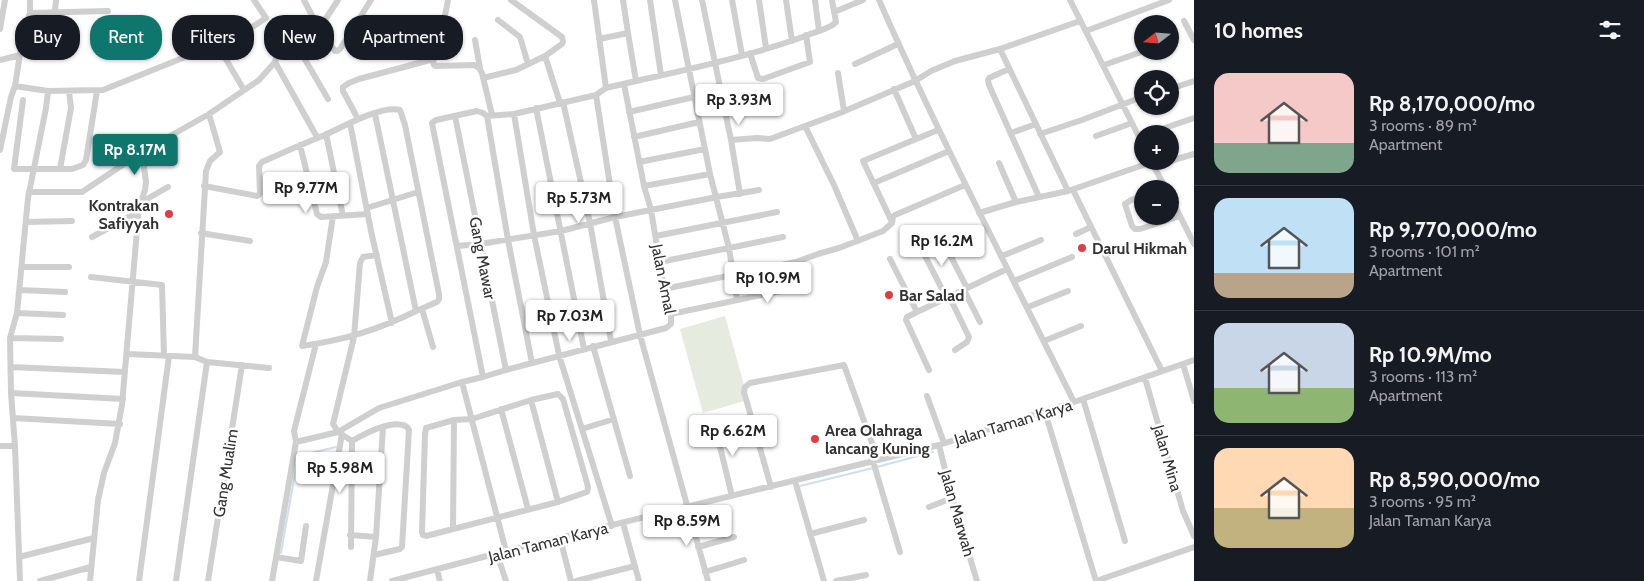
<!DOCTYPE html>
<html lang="en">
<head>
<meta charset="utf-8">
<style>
	:root { --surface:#171b24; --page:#20242c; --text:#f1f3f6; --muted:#9ea1a6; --line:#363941; --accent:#0f766e }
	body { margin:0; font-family:Cabin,sans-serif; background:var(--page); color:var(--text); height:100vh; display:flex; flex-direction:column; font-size:19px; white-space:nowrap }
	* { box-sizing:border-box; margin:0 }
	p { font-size:16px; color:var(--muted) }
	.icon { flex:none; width:28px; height:28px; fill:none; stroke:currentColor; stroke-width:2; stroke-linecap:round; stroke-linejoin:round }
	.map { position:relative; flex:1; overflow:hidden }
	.details { display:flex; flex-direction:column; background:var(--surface); width:450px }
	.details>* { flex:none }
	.hud { position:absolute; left:15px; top:15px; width:475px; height:45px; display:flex; gap:10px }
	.needle { width:32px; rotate:253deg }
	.buttons { position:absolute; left:1134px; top:15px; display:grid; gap:10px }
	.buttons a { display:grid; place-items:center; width:45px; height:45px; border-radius:50%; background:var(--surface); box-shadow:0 1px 4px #0004; font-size:25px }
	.price { position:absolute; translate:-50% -42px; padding:0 11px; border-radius:5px; background:#fff; color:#222; font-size:16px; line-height:32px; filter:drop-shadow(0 1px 2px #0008) }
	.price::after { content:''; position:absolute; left:50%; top:30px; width:15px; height:11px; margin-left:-8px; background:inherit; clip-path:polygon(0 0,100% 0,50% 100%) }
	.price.selected { background:var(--accent); color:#fff }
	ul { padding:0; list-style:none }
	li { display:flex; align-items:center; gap:15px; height:125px; padding:0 20px }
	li+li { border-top:1px solid var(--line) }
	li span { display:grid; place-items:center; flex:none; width:140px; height:100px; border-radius:15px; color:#555 }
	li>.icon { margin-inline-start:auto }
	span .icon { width:60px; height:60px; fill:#fffc; stroke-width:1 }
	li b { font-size:21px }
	h2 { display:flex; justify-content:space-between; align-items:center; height:60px; padding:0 20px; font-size:21px }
	.chip { padding:0 18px; border-radius:20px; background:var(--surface); box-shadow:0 1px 4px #0004; font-size:18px; line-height:45px }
	.chip.selected { background:var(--accent); color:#fff }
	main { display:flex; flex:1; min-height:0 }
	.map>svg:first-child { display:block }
</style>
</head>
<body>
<main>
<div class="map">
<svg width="1194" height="581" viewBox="0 0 1194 581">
	<rect width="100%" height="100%" fill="#fff"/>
	<!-- green -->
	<path fill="#e5ebde" d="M725 316 748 400 703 413 680 329Z"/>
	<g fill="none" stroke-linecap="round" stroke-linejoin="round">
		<!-- stream -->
		<path stroke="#cfe0ed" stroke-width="2" d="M877 467 933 452
			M800 486 873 468
			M281 553 298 456 336 447"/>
		<!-- minor -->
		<path stroke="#cfcfcf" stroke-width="6" d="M304 0 319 29 335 51H337L340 49 371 0
			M448 0 444 21 433 62 434 65 436 66 474 65 479 68 482 73 492 115
			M594 0 606 88 596 95 615 217 640 335 708 581
			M623 0 628 33
			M650 0 661 75
			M675 0 710 174 729 248 737 299
			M702 0 731 140 740 194
			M732 0 742 55
			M759 0 766 48
			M786 0 792 41
			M815 0 819 31
			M879 0C939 136 1008 269 1074 402
			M1070 0 1142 143
			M55 12 56 0
			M834 12 863 0
			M30 13 108 11
			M498 20 520 37 528 64
			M1184 21 1194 40
			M0 29 5 0
			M1086 31 1169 0
			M599 39 628 33 636 81
			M475 40 480 68
			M217 44 244 90
			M296 44 328 99
			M1000 49 1068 191
			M750 53 758 78 763 79 810 62 806 35
			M545 56 560 103
			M0 60 20 55
			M275 62 317 137
			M855 64 898 44
			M1104 65 1144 51
			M1009 69 989 78 988 80 989 85 1039 197
			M838 73 844 111
			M483 78 516 70 545 56 562 44 563 42 562 37 511 0
			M15 86 48 91 103 90 240 35 266 18 254 0
			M606 88C674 72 743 59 808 35 817 31 830 29 836 22L832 0
			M894 89 916 139
			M1170 89 1194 81
			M23 100 14 169H72L83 165 86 160 97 91
			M563 102 590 223 611 341
			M536 108 584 349
			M629 112 694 97
			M514 114 534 235 559 355 612 526
			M455 116 506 370 483 377 432 123 436 120 477 111 483 113 487 116 514 114 596 95
			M487 116 508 240 532 363
			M358 119 343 91V87L349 83 359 79 434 59
			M350 123 371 231 392 323
			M805 126 834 185 858 241
			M1011 133 1036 124
			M326 134 343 216
			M1040 134 1082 120 1142 97
			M1147 134 1194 118
			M1096 136 1132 123
			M634 137 699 122
			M731 140 757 138 770 139 840 113 915 81 931 71 955 61 1000 49 1080 21
			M300 145 317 214 321 217 368 214
			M0 150 11 97 15 86 24 29 30 13V0
			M1151 161 1166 189
			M1170 161 1194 154
			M639 162 705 149
			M999 163 1016 202
			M1155 166 1170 161
			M60 169 71 108 69 91
			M874 183 949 151
			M204 186 257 196 260 194 259 166 262 162C284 152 305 143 327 134 344 126 382 105 400 110L405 125 439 294V299L437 302 416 311
			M644 186 710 174
			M1073 190 1162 371
			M29 192H82L142 152 209 114 259 80 275 62 277 56 319 29 338 0
			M1142 196 1131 200 1125 204 1132 226 1135 229H1140L1180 216
			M1170 196 1194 244
			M140 203 168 187
			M367 208 418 192
			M979 213 1016 202 1068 191 1152 162
			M333 216 326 262 317 287 302 346C344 340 378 330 416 311L375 114
			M26 222 72 221
			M892 222 863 161 938 130
			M201 233 250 241
			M1076 234 1091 227
			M656 236 777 212
			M92 237 138 212
			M942 239 967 288
			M457 246 480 244 561 231 615 217 717 197 759 190
			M920 246 946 297
			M377 255 363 257 360 263 354 337 333 424 338 432 379 408 462 382
			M1002 256 1041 240
			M890 259 917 312 907 317 906 320 929 370
			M660 262 783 237
			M22 267H69
			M91 277 162 285 164 356
			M1014 281 1072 257
			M664 289 796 262 818 254 839 248 883 231 892 223 893 217 895 215 965 185
			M20 290 65 292
			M964 290 980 322
			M949 296 969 337 967 342 955 350
			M1028 307 1068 291
			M422 309 433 347
			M917 312 1007 269
			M17 313 63 315
			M671 314 795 288
			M10 338 61 339
			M1044 341 1081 326
			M593 346 630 476
			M127 354 195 357 207 362 176 581
			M195 357 206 171 210 161 220 152 209 114
			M207 362 269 368
			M1183 364 1194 401
			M11 367 124 372
			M506 370 666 328 671 324V314L664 289 651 210 644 186 624 84
			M483 377 462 382 506 551
			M1145 378 1183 511 1194 536
			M11 393 123 399
			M558 394 563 399 587 483 588 488 587 492 558 502 426 536 423 535 422 532 425 434 426 428 454 420 472 419 531 400Z
			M927 396 944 443
			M1083 399 1125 541
			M531 400 558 502
			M501 409 528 509
			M1045 412 1096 581
			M13 418 120 424
			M714 422 732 496
			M582 429 614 419
			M296 442 338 432 352 441C364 434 394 418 407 427L409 430 402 547 400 549 374 555
			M939 445 952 498 977 581
			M0 446H15
			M873 461 900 552
			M795 481 824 581
			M771 487 744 392 745 387 750 383 844 365 878 460
			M929 507 952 498
			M623 523 639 581
			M453 529 454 420
			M810 534 864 520
			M350 535 376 537
			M560 538 571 581
			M351 547 352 441
			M698 547 734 537
			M497 554 506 581
			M19 557 94 538
			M276 557 301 561 306 526
			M437 570 440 581
			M705 572 744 560
			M20 581 15 446 11 393 10 338 17 313 28 198 46 108 48 91
			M40 581 91 567
			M90 581 98 500 104 473 115 443 122 405 139 207 145 190 146 182 142 152
			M139 581 169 356
			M208 581 242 365
			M272 581 296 442 294 431 316 344
			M316 581 342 434
			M370 581 376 537 383 427
			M392 581 506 551 939 445 1074 402 1194 360
			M576 581 635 566
			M836 581 866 575
			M1096 581 1194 547"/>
	</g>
	<!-- markers -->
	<g fill="#e23c41" stroke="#fff" stroke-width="2">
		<circle cx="169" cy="214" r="5"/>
		<circle cx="1082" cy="248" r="5"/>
		<circle cx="889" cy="295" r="5"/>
		<circle cx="815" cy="439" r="5"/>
	</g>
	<g text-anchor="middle" stroke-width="5" stroke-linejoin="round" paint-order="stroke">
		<!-- poi labels -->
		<g font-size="16" font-weight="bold" fill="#323232" stroke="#fff" text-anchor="start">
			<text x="159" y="211" text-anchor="end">Kontrakan<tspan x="159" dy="18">Safiyyah</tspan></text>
			<text x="1092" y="254">Darul Hikmah</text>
			<text x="899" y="301">Bar Salad</text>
			<text x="825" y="436">Area Olahraga<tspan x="825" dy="18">lancang Kuning</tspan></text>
		</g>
		<!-- street labels -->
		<g font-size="16" fill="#323232" stroke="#fff">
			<text transform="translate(483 258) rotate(79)" y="6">Gang Mawar</text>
			<text transform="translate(664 279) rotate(79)" y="6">Jalan Amal</text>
			<text transform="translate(1013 422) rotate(-17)" y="6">Jalan Taman Karya</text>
			<text transform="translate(1168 458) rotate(74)" y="6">Jalan Mina</text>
			<text transform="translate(225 473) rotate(-81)" y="6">Gang Mualim</text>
			<text transform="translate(958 513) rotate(74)" y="6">Jalan Marwah</text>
			<text transform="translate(548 542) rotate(-14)" y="6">Jalan Taman Karya</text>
		</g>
	</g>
</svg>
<div class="buttons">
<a><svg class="needle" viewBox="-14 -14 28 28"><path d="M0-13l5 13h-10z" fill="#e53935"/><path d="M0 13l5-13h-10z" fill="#9ea1a6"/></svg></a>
<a><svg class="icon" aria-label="locate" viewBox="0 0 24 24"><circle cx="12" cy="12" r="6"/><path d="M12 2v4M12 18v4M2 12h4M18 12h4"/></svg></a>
<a>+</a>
<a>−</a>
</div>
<b class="price" style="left:739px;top:126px">Rp 3.93M</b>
<b class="price selected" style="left:135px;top:176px">Rp 8.17M</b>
<b class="price" style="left:306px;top:214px">Rp 9.77M</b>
<b class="price" style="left:579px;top:224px">Rp 5.73M</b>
<b class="price" style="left:942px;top:267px">Rp 16.2M</b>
<b class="price" style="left:768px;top:304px">Rp 10.9M</b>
<b class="price" style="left:570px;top:342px">Rp 7.03M</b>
<b class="price" style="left:733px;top:457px">Rp 6.62M</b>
<b class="price" style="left:340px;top:494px">Rp 5.98M</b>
<b class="price" style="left:687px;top:547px">Rp 8.59M</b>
<div class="hud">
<a class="chip">Buy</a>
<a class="chip selected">Rent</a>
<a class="chip">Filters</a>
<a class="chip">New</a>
<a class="chip">Apartment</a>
</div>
</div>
<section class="details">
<h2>10 homes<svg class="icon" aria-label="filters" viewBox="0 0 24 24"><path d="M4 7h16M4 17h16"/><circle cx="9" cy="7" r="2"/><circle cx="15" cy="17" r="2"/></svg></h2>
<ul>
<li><span style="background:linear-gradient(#f6c9c9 70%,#7fa58c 0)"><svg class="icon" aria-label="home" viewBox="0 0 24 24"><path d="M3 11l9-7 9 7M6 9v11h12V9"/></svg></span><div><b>Rp 8,170,000/mo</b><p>3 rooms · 89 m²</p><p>Apartment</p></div></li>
<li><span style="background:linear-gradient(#bfe0f5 75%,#b9a48a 0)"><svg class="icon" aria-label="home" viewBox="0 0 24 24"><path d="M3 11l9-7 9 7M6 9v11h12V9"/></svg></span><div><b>Rp 9,770,000/mo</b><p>3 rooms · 101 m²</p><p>Apartment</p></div></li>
<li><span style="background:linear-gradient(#c9d6e8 65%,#8fb573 0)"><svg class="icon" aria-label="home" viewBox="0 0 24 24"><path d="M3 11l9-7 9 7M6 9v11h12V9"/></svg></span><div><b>Rp 10.9M/mo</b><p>3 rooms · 113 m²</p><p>Apartment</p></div></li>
<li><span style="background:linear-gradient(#ffd9b3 60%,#c2b280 0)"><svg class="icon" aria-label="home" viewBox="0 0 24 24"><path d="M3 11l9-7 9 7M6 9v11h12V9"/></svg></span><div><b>Rp 8,590,000/mo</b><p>3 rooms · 95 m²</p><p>Jalan Taman Karya</p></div></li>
</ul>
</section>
</main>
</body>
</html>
